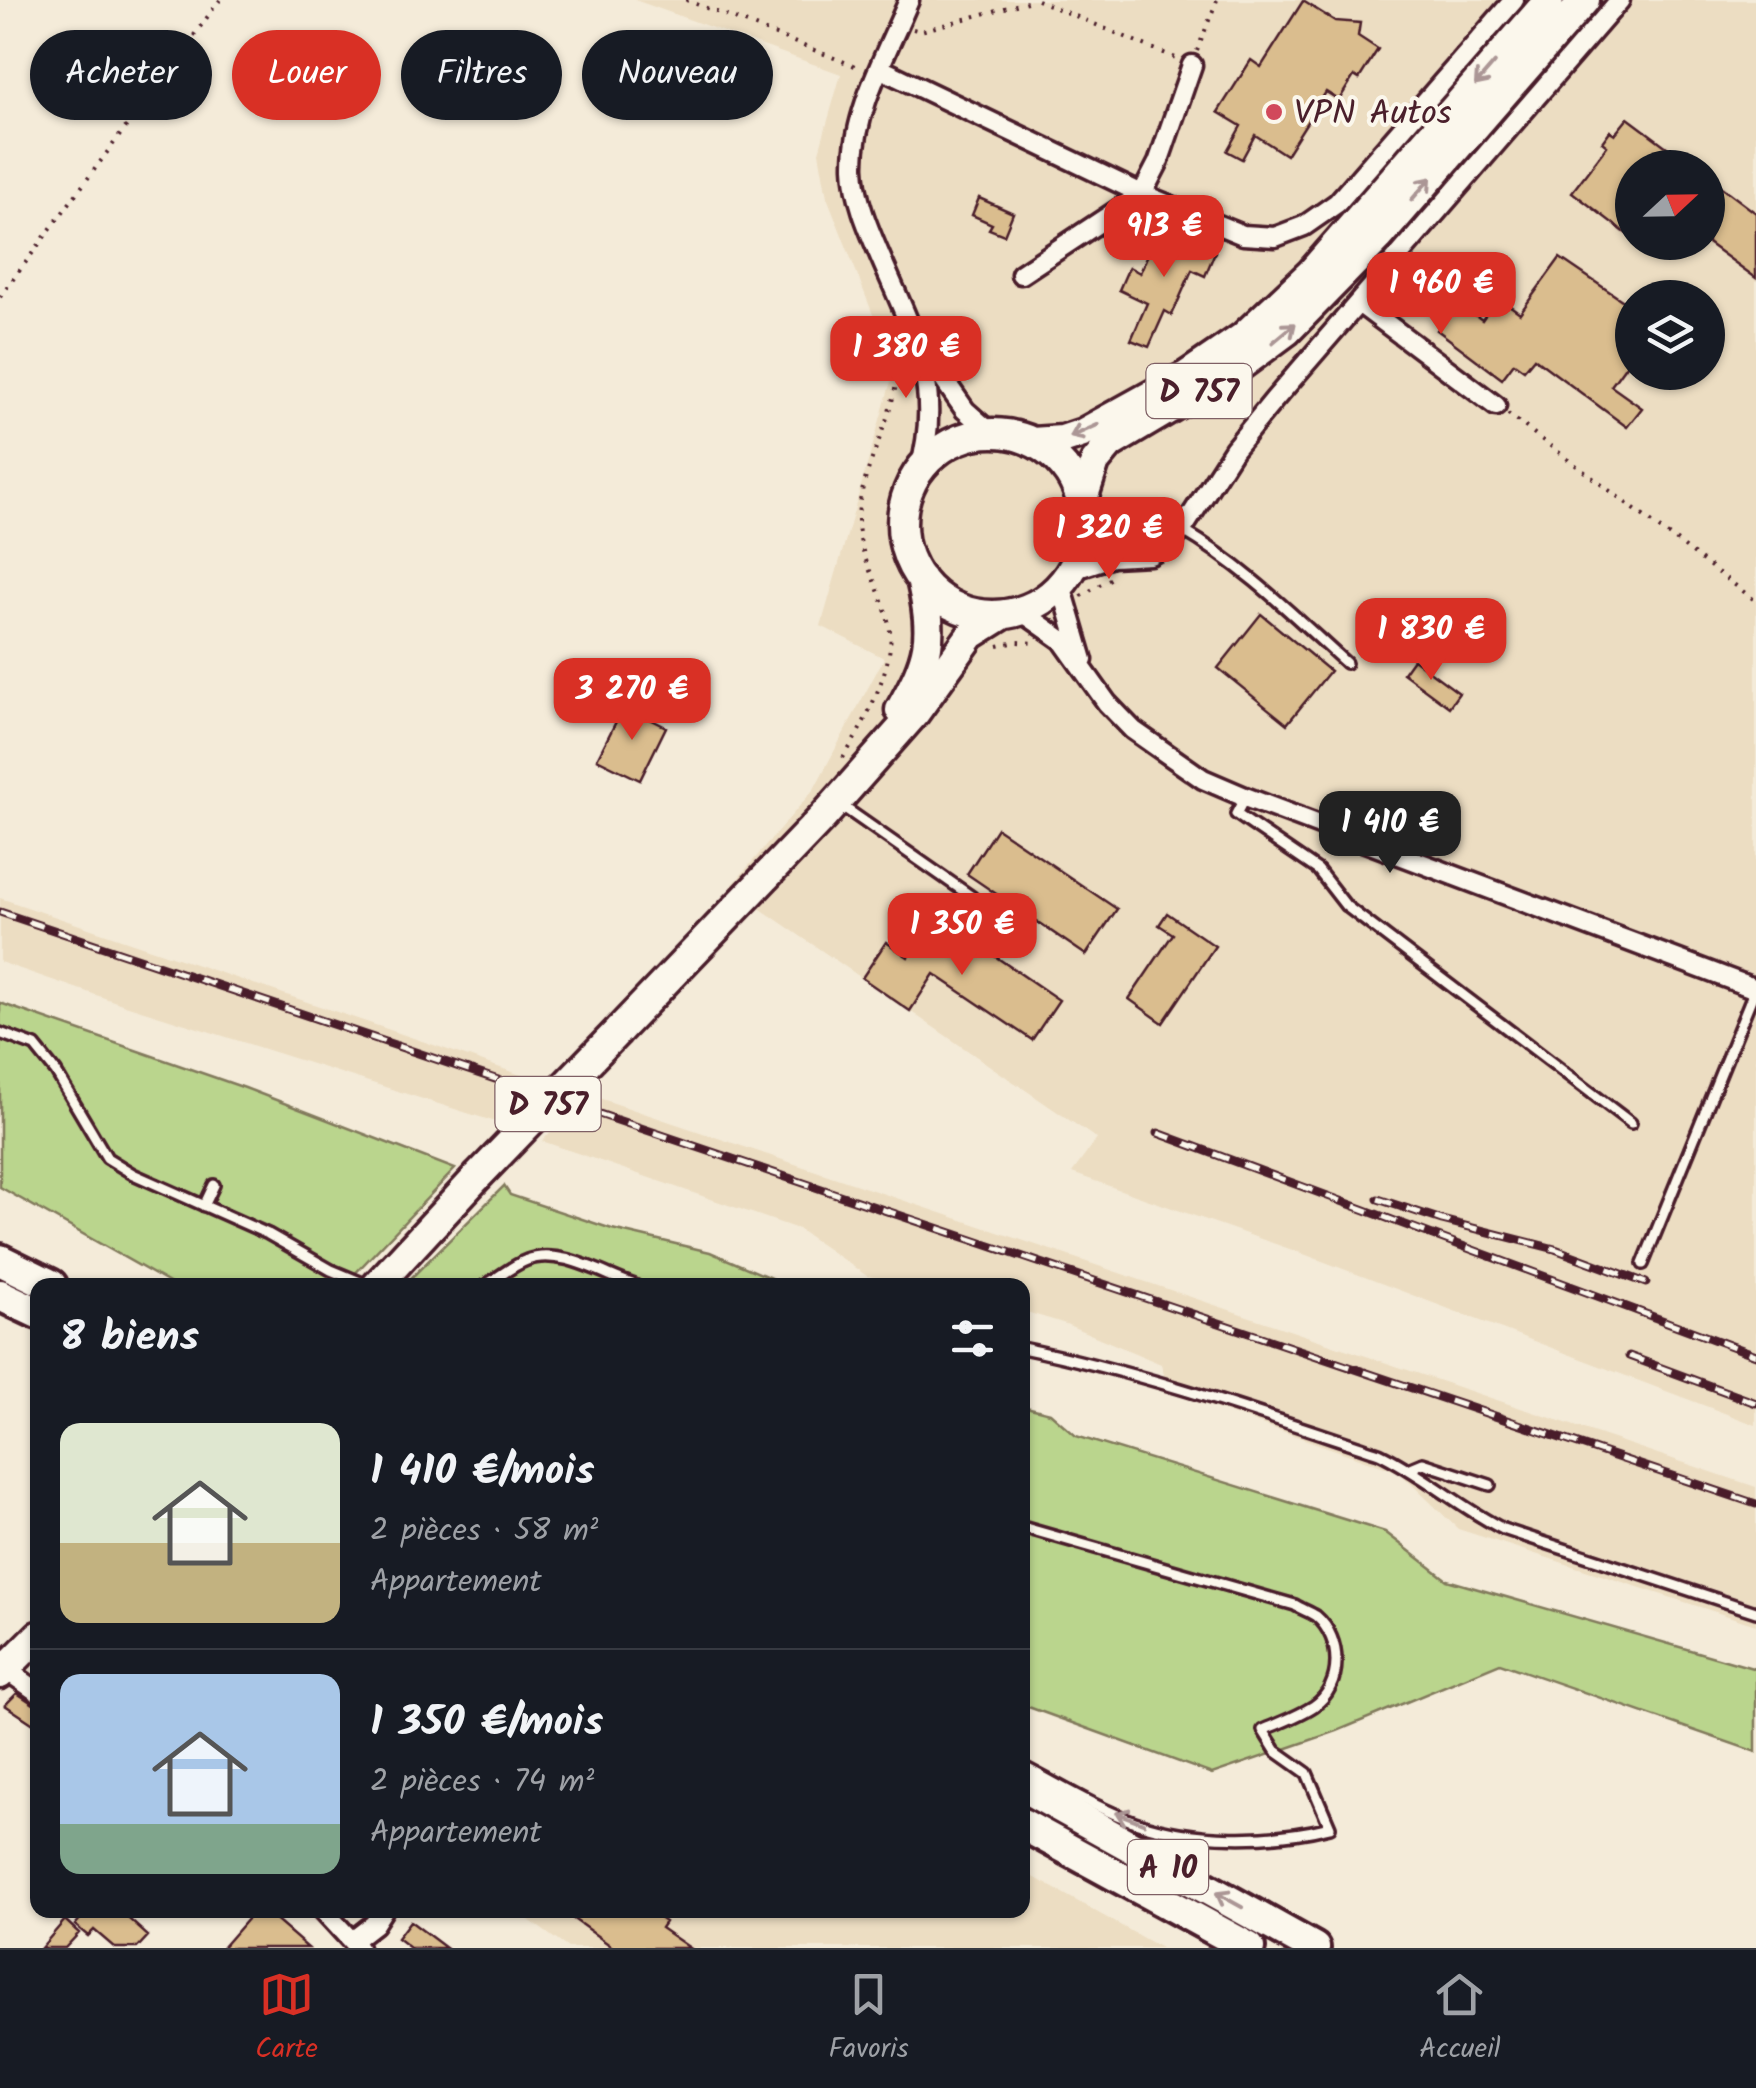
<!DOCTYPE html>
<html lang="fr">
<head>
<meta charset="utf-8">
<style>
	:root { --surface:#171b24; --page:#242831; --text:#f1f3f6; --muted:#9ea1a6; --line:#363941; --accent:#d93025 }
	body { margin:0; font-family:Kalam,sans-serif; background:var(--page); color:var(--text); height:100vh; display:flex; flex-direction:column; font-size:38px; white-space:nowrap }
	* { box-sizing:border-box; margin:0 }
	p { font-size:32px; color:var(--muted) }
	.icon { flex:none; width:55px; height:55px; fill:none; stroke:currentColor; stroke-width:2; stroke-linecap:round; stroke-linejoin:round }
	.map { position:relative; flex:1; overflow:hidden }
	.drawer { position:absolute; left:30px; top:1278px; width:1000px; height:640px; display:flex; flex-direction:column; background:var(--surface); border-radius:20px; box-shadow:0 2px 8px #0004 }
	.drawer>* { flex:none }
	.banner { position:absolute; left:30px; top:30px; width:1000px; height:90px; display:flex; gap:20px }
	.needle { width:65px; rotate:68deg }
	.tools { position:absolute; left:1615px; top:150px; display:grid; gap:20px }
	.tools a { display:grid; place-items:center; width:110px; height:110px; border-radius:50%; background:var(--surface); box-shadow:0 2px 8px #0004; font-size:50px }
	.price { position:absolute; translate:-50% -85px; padding:0 22px; border-radius:20px; background:var(--accent); color:#fff; font-size:32px; line-height:65px; filter:drop-shadow(0 2px 5px #0008) }
	.price::after { content:''; position:absolute; left:50%; top:60px; width:30px; height:22px; margin-left:-15px; background:inherit; clip-path:polygon(0 0,100% 0,50% 100%) }
	.price.active { background:#222; color:#fff }
	ul { padding:0; list-style:none }
	li { display:flex; align-items:center; gap:30px; height:250px; padding:0 30px }
	li+li { border-top:2px solid var(--line) }
	li span { display:grid; place-items:center; flex:none; width:280px; height:200px; border-radius:20px; color:#555 }
	li>.icon { margin-inline-start:auto }
	span .icon { width:120px; height:120px; fill:#fffc; stroke-width:1 }
	li b { font-size:42px }
	h2 { display:flex; justify-content:space-between; align-items:center; height:120px; padding:0 30px; font-size:42px }
	.tag { padding:0 35px; border-radius:45px; background:var(--surface); box-shadow:0 2px 8px #0004; font-size:35px; line-height:90px }
	.tag.active { background:var(--accent); color:#fff }
	.menu { display:flex; justify-content:space-around; align-items:center; height:140px; border-top:2px solid var(--line); background:var(--surface); font-size:28px; color:var(--muted) }
	.menu a { display:grid; justify-items:center; gap:5px }
	.menu .active { color:var(--accent) }
	.map>svg:first-child { display:block }
</style>
</head>
<body>
<div class="map">
<svg width="1756" height="1948" viewBox="0 0 1756 1948">
	<rect width="100%" height="100%" fill="#f4ebd9"/>
	<filter id="ink" filterUnits="userSpaceOnUse"><feTurbulence type="fractalNoise" baseFrequency=".01" numOctaves="2"/><feDisplacementMap in="SourceGraphic" scale="20" xChannelSelector="R" yChannelSelector="G"/><feConvolveMatrix kernelMatrix="1 2 1 2 8 2 1 2 1" color-interpolation-filters="sRGB"/></filter>
	<g filter="url(#ink)">
		<!-- built -->
		<path fill="#ecddc2" fill-rule="evenodd" d="M635 0H1756V1425L1301 1253 1072 1173 1097 1139 730 888 814 789 884 658 821 626 892 378 881 335 827 197 819 152 841 74ZM1632 168H1708V242H1632ZM1632 298H1708V372H1632Z
			M0 898 387 1029 541 1082 499 1123 125 1005 0 962Z
			M587 1094 1756 1487V1625L1458 1529 1399 1472 1169 1392 1161 1364 1066 1324 1023 1311 1022 1285H916L867 1276 798 1229 542 1141Z
			M1023 1871 1161 1948H568L515 1910H1022Z"/>
		<!-- green -->
		<path fill="#bad58d" stroke="#827a5c" stroke-width="2.5" d="M0 1003 245 1088 455 1169 344 1285H173L0 1187Z
			M504 1186 510 1195 612 1229 710 1252 787 1285H404Z
			M1022 1406 1050 1413 1076 1436 1385 1532 1447 1580 1756 1669V1752L1500 1663 1337 1731 1212 1774 1023 1705Z"/>
		<!-- building -->
		<path fill="#dabd8e" stroke="#4a1f2b" stroke-width="2.5" d="M1303 1 1335 21 1360 23 1358 36 1378 49 1359 79 1354 76 1339 100 1326 92 1286 155 1255 135 1242 159 1227 151 1241 126 1218 112 1251 60 1261 67Z
			M1628 118 1695 168H1632V238L1572 192 1607 146 1602 142 1610 131 1615 134Z
			M1708 177 1756 213V278L1708 243Z
			M979 198 1013 213 1004 235 989 229 992 224 972 215Z
			M1159 228 1215 252 1205 276 1192 270 1172 315 1165 311 1149 347 1131 340 1147 303 1119 290 1129 267 1140 273Z
			M1560 258 1632 307V357L1611 386 1642 408 1627 427 1534 358 1524 370 1514 363 1502 379 1437 330 1459 303 1482 320 1498 297 1520 313Z
			M1261 614 1330 671 1287 724 1218 668Z
			M1413 659 1459 693 1449 707 1403 673Z
			M624 706 666 727 640 780 597 759Z
			M997 828 1117 909 1086 955 967 874Z
			M1167 913 1215 946 1163 1023 1129 999 1173 934 1159 925Z
			M936 916 1059 1000 1032 1040 934 974 910 1011 862 978 886 942 908 957Z
			M17 1693 38 1707V1727L5 1705Z
			M88 1910H119L148 1936 137 1948H115L94 1930 88 1936 75 1925Z
			M255 1910H264L308 1948H222Z
			M561 1910H648L665 1922 661 1928 690 1948H614Z
			M65 1920 79 1933 65 1948H41Z
			M410 1921 446 1948H410L397 1938Z"/>
		<g fill="none" stroke-linecap="round" stroke-linejoin="round">
			<defs>
				<path id="service" d="M1182 530C1243 565 1294 616 1346 663
					M1245 797 1236 814 1318 870 1346 906 1631 1123
					M839 804 972 897
					M0 1033 35 1046 56 1072 107 1158 133 1174 268 1234 331 1270 367 1285
					M204 1206 214 1185
					M1643 1264 1755 989
					M486 1285C499 1277 513 1265 527 1260 560 1247 604 1275 635 1285
					M1022 1348C1144 1373 1261 1414 1379 1453 1423 1474 1459 1507 1503 1529L1756 1612
					M1411 1468 1423 1463 1490 1485
					M1022 1527 1295 1605C1301 1609 1310 1612 1316 1616 1343 1639 1343 1686 1314 1706 1299 1716 1279 1723 1263 1730L1276 1751 1307 1773 1330 1827C1270 1842 1194 1842 1135 1822 1096 1808 1059 1785 1022 1766"/>
				<path id="minor" d="M909 0C888 51 853 111 854 167 855 198 868 228 880 256 912 331 944 385 920 469
					M881 69 1142 194 1243 235 1275 237 1304 226 1337 203 1514 0
					M1021 274 1142 194 1158 163 1192 65
					M1359 303 1496 406
					M924 351 965 410 991 433
					M1084 514 1097 528 1136 553
					M1072 570 1112 557 1150 555 1168 545 1182 530 1234 449 1274 400 1620 0
					M1061 585 1083 660
					M1021 611 1062 640 1107 703 1133 730 1203 779 1245 797 1756 989
					M5 1669 38 1692
					M323 1910 358 1948
					M352 1941 374 1924 383 1910"/>
				<path id="primary" d="M902 524a91 91 0 1 1 182 0a91 91 0 1 1-182 0Z
					M1032 442 1062 440 1083 433 1186 376 1243 337 1311 273 1549 0
					M1082 502 1095 462 1110 444 1233 371 1287 331 1379 237 1585 0
					M900 710C930 657 935 638 921 579
					M618 1031 824 816 915 713 971 635 1003 615
					M377 1285 477 1177
					M0 1674 38 1636"/>
				<path id="motorway" d="M0 1260 51 1285
					M0 1295 38 1313
					M1022 1786 1314 1948
					M1022 1824 1249 1948"/>
			</defs>
			<!-- service casing -->
			<use href="#service" stroke="#4a1f2b" stroke-width="16"/>
			<!-- minor casing -->
			<use href="#minor" stroke="#4a1f2b" stroke-width="25"/>
			<!-- primary casing -->
			<use href="#primary" stroke="#4a1f2b" stroke-width="35"/>
			<!-- motorway casing -->
			<use href="#motorway" stroke="#4a1f2b" stroke-width="38"/>
			<!-- path -->
			<path stroke="#4a1f2b" stroke-width="4" stroke-dasharray="2.5 8" stroke-linecap="butt" d="M686 0 860 68
				M1037 0 1178 59
				M913 29 921 31 1034 0
				M1197 51 1217 0
				M0 297 220 0
				M1508 414 1756 601
				M1081 596 1115 576
				M998 646 1016 642 1038 643
				M843 758C862 730 895 664 890 631 884 587 852 553 859 507 867 452 905 401 897 345"/>
			<!-- service -->
			<use href="#service" stroke="#fbf7ec" stroke-width="9"/>
			<!-- minor -->
			<use href="#minor" stroke="#fbf7ec" stroke-width="18"/>
			<!-- primary -->
			<use href="#primary" stroke="#fbf7ec" stroke-width="28"/>
			<!-- motorway -->
			<use href="#motorway" stroke="#fbf7ec" stroke-width="30"/>
			<defs>
				<path id="rail" d="M0 912 1756 1504
					M1158 1133 1756 1355
					M1378 1199 1442 1220 1555 1249 1646 1283
					M1629 1356 1756 1403"/>
			</defs>
			<!-- rail casing -->
			<use href="#rail" stroke="#4a1f2b" stroke-width="9"/>
			<!-- rail -->
			<use href="#rail" stroke="#fbf7ec" stroke-width="5" stroke-dasharray="15" stroke-linecap="butt"/>
			<defs>
				<path id="primary-bridge" d="M477 1177 618 1031"/>
			</defs>
			<!-- primary-bridge casing -->
			<use href="#primary-bridge" stroke="#4a1f2b" stroke-width="35" stroke-linecap="butt"/>
			<!-- primary-bridge -->
			<use href="#primary-bridge" stroke="#fbf7ec" stroke-width="28"/>
		</g>
		<!-- one-way arrows -->
		<defs><path id="oneway-shaft" d="M-6 0H5M1.5-3L5.5 0L1.5 3" fill="none" stroke-width="1.6" stroke-linecap="round" stroke-linejoin="round" transform="scale(2.5)"/></defs>
		<g stroke="#ab9695">
			<use href="#oneway-shaft" transform="translate(1485 74) rotate(131)"/>
			<use href="#oneway-shaft" transform="translate(1421 189) rotate(-49)"/>
			<use href="#oneway-shaft" transform="translate(1284 333) rotate(-40)"/>
			<use href="#oneway-shaft" transform="translate(1084 431) rotate(156)"/>
			<use href="#oneway-shaft" transform="translate(1130 1818) rotate(-159)"/>
			<use href="#oneway-shaft" transform="translate(1229 1900) rotate(-151)"/>
		</g>
	</g>
	<!-- markers -->
	<circle fill="#d1495b" stroke="#fbf7ec" stroke-width="4" cx="1274" cy="112" r="10"/>
	<g text-anchor="middle" stroke-width="8" stroke-linejoin="round" paint-order="stroke">
		<!-- shield labels -->
		<g fill="#fbf7ec" stroke="#7f6065" stroke-width="2.5">
			<rect x="1146.5" y="364" width="105" height="54" rx="8"/>
			<rect x="495.5" y="1077" width="105" height="54" rx="8"/>
			<rect x="1128" y="1840" width="80" height="54" rx="8"/>
		</g>
		<g font-size="32" font-weight="bold" fill="#4a1f2b">
			<text x="1199" y="402">D 757</text>
			<text x="548" y="1115">D 757</text>
			<text x="1168" y="1878">A 10</text>
		</g>
		<!-- poi labels -->
		<g font-size="35" fill="#4a1f2b" stroke="#fbf7ec" text-anchor="start">
			<text x="1294" y="124">VPN Autos</text>
		</g>
	</g>
</svg>
<div class="tools">
<a><svg class="needle" viewBox="-14 -14 28 28"><path d="M0-13l5 13h-10z" fill="#e53935"/><path d="M0 13l5-13h-10z" fill="#9ea1a6"/></svg></a>
<a><svg class="icon" aria-label="layers" viewBox="0 0 24 24"><path d="M12 4l9 5-9 5-9-5zM3 14l9 5 9-5"/></svg></a>
</div>
<b class="price" style="left:1164px;top:280px">913 €</b>
<b class="price" style="left:1441px;top:337px">1 960 €</b>
<b class="price" style="left:906px;top:401px">1 380 €</b>
<b class="price" style="left:1109px;top:582px">1 320 €</b>
<b class="price" style="left:1431px;top:683px">1 830 €</b>
<b class="price" style="left:632px;top:743px">3 270 €</b>
<b class="price active" style="left:1390px;top:876px">1 410 €</b>
<b class="price" style="left:962px;top:978px">1 350 €</b>
<div class="banner">
<a class="tag">Acheter</a>
<a class="tag active">Louer</a>
<a class="tag">Filtres</a>
<a class="tag">Nouveau</a>
</div>
<section class="drawer">
<h2>8 biens<svg class="icon" aria-label="filters" viewBox="0 0 24 24"><path d="M4 7h16M4 17h16"/><circle cx="9" cy="7" r="2"/><circle cx="15" cy="17" r="2"/></svg></h2>
<ul>
<li><span style="background:linear-gradient(#dfe7d0 60%,#c2b280 0)"><svg class="icon" aria-label="home" viewBox="0 0 24 24"><path d="M3 11l9-7 9 7M6 9v11h12V9"/></svg></span><div><b>1 410 €/mois</b><p>2 pièces · 58 m²</p><p>Appartement</p></div></li>
<li><span style="background:linear-gradient(#a9c7e8 75%,#7fa58c 0)"><svg class="icon" aria-label="home" viewBox="0 0 24 24"><path d="M3 11l9-7 9 7M6 9v11h12V9"/></svg></span><div><b>1 350 €/mois</b><p>2 pièces · 74 m²</p><p>Appartement</p></div></li>
</ul>
</section>
</div>
<nav class="menu">
<a class="active"><svg class="icon" aria-label="map" viewBox="0 0 24 24"><path d="M3 6l6-2 6 2 6-2v14l-6 2-6-2-6 2zM9 4v14M15 6v14"/></svg>Carte</a>
<a><svg class="icon" aria-label="saved" viewBox="0 0 24 24"><path d="M7 4h10v16l-5-4-5 4z"/></svg>Favoris</a>
<a><svg class="icon" aria-label="home" viewBox="0 0 24 24"><path d="M3 11l9-7 9 7M6 9v11h12V9"/></svg>Accueil</a>
</nav>
</body>
</html>
